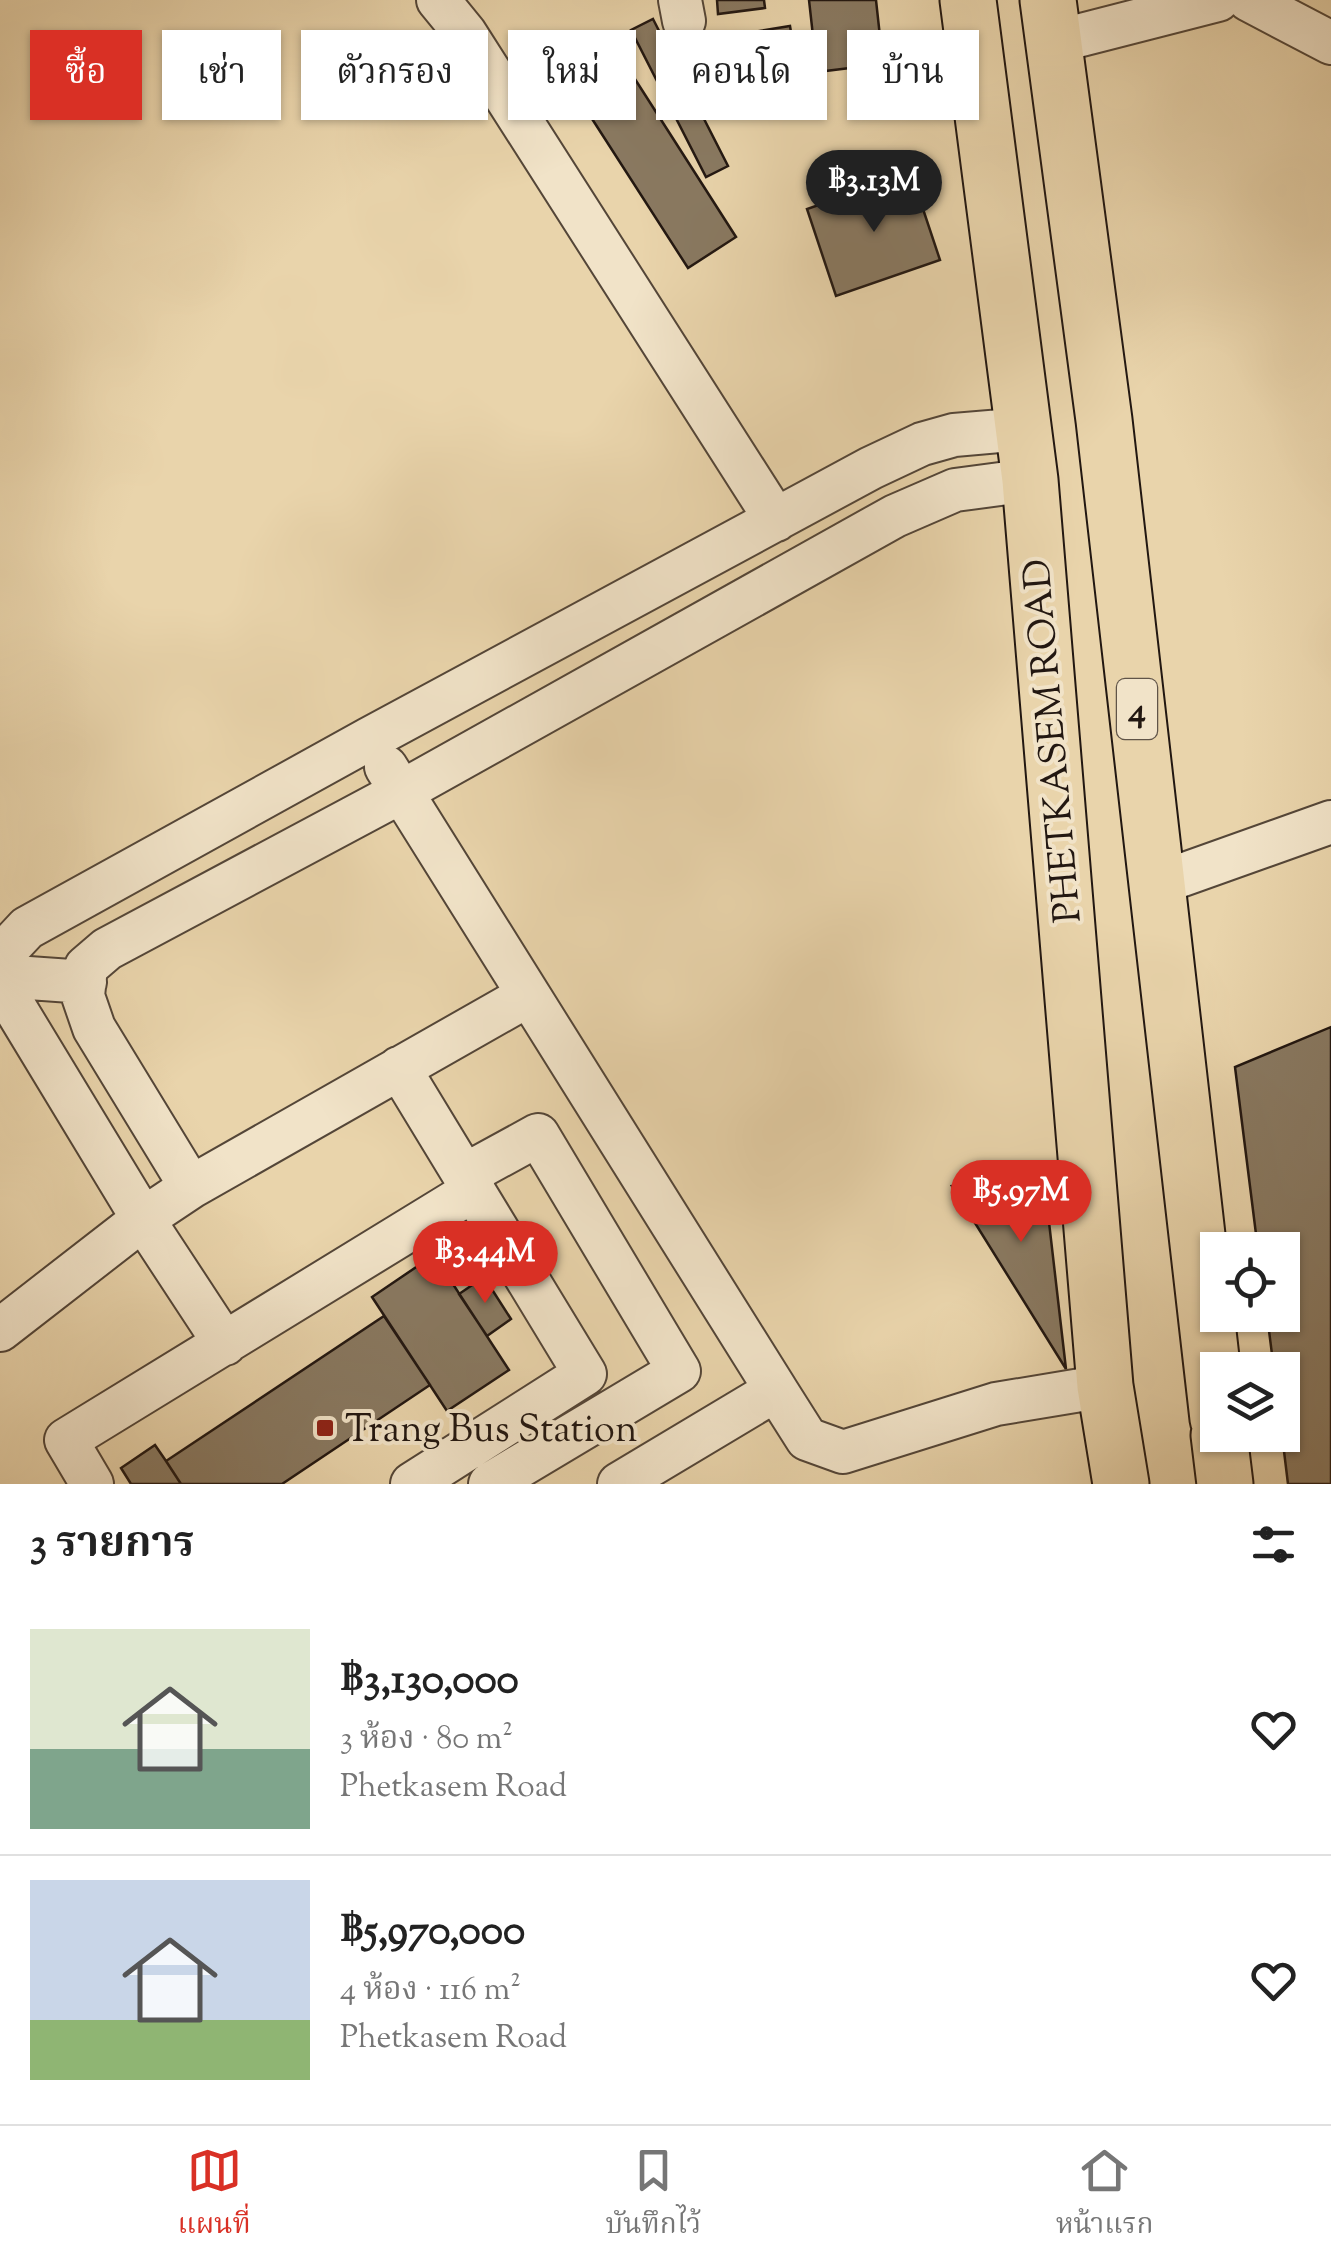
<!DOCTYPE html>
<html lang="th">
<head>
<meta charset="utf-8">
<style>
	:root { --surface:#fff; --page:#f6f6f6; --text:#222; --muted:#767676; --line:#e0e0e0; --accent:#d93025 }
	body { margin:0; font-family:"Sorts Mill Goudy","Noto Serif Thai",serif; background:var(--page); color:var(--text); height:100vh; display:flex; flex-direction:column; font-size:38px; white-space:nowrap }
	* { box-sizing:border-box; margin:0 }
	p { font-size:32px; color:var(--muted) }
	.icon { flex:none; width:55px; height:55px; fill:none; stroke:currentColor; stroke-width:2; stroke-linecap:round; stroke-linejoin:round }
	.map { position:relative; height:1484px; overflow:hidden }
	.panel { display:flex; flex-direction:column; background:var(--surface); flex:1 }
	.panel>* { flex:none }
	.banner { position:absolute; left:30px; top:30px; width:1272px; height:90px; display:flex; gap:20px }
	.buttons { position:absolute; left:1200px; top:1232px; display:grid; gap:20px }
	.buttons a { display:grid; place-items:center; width:100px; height:100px; border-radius:0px; background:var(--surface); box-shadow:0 2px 8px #0004; font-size:50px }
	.price { position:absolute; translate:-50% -85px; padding:0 22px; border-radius:35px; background:var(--accent); color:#fff; font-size:32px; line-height:65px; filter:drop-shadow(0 2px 5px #0008) }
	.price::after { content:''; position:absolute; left:50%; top:60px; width:30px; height:22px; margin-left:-15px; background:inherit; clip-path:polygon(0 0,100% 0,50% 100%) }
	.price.active { background:#222; color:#fff }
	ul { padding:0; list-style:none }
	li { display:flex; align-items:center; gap:30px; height:250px; padding:0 30px }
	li+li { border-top:2px solid var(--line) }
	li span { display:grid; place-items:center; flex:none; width:280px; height:200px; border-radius:0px; color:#555 }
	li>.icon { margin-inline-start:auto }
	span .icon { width:120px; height:120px; fill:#fffc; stroke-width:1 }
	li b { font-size:42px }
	h2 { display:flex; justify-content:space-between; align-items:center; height:120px; padding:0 30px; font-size:42px }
	.chip { padding:0 35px; border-radius:0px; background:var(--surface); box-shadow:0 2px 8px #0004; font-size:35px; line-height:90px }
	.chip.active { background:var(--accent); color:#fff }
	.menu { display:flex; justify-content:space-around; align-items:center; height:140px; border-top:2px solid var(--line); background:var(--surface); font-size:28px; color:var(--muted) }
	.menu a { display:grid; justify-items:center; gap:5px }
	.menu .active { color:var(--accent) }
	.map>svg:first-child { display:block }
</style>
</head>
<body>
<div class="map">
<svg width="1331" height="1484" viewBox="0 0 1331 1484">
	<rect width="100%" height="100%" fill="#e9d4ab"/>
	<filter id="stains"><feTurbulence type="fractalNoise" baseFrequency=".002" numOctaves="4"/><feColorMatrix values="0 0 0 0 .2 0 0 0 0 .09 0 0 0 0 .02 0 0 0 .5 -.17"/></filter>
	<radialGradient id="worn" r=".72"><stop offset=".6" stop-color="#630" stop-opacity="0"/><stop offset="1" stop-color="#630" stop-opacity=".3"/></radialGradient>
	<!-- building -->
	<path fill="#897961" stroke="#221711" stroke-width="2.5" d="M717 0H764L765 8 718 14Z
		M809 0H876L883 64 817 72Z
		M653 19 728 166 706 177 631 30Z
		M790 26 799 82 725 94 717 38Z
		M617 51 736 237 688 268 569 83Z
		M911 173 940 260 836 296 807 209Z
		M1331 1027V1484H1288L1282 1435V1370H1274L1267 1315H1282V1250H1258L1235 1067Z
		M1044 1179 1066 1369 952 1186Z
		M434 1255 509 1370 447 1411 372 1297Z
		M484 1277 511 1319 487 1336 459 1294Z
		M384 1316 430 1385 282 1484H181L166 1461Z
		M155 1445 166 1461 181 1484H131L121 1468Z"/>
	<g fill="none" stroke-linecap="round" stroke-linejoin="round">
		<defs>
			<path id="minor" d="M438 0 465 33 776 520
				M680 0 684 21
				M1249 0 1331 43
				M1054 42 1218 0
				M386 767 776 1390
				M1157 884 1331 822
				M0 965 11 945 27 928 369 739 871 468 922 444 954 435 1024 429
				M0 976 85 982
				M0 983 143 1219 225 1344
				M399 1068 585 1374 412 1484
				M465 1175 538 1135 679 1371 490 1484
				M191 1187 94 1028 83 996 86 967 107 949 401 792 895 516 955 490 1030 480
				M0 1330 143 1219 191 1187 527 996
				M92 1484 66 1440 474 1190
				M619 1484 776 1390 807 1439 843 1452 996 1404 1105 1386"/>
			<path id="major" d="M968 0 1030 480 1105 1386 1121 1484
				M1048 0 1104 420 1218 1419
				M1219 1435 1225 1484"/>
		</defs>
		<!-- minor casing -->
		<use href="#minor" stroke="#544638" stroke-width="46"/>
		<!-- major casing -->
		<use href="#major" stroke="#221711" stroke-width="59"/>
		<!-- minor -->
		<use href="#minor" stroke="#f1e3c8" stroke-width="42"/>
		<!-- major -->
		<use href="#major" stroke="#e9d4ab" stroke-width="55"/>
	</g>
	<!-- markers -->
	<rect fill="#8f2418" stroke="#f1e3c8" stroke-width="4" x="315" y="1418" width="20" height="20" rx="5"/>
	<g text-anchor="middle" stroke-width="8" stroke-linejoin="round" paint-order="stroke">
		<!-- shield labels -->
		<rect fill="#f1e3c8" stroke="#605448" stroke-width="2.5" x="1117" y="679" width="40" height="60" rx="8"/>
		<g font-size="35" font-weight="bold" fill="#221711">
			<text x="1137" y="721">4</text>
		</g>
		<!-- street labels -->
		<g font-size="38" fill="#221711" stroke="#f1e3c8">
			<text transform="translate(1051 741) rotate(-95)" y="13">PHETKASEM ROAD</text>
		</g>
		<!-- poi labels -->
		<g font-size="38" fill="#221711" stroke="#f1e3c8" text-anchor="start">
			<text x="345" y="1441">Trang Bus Station</text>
		</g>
	</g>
	<rect width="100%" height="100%" filter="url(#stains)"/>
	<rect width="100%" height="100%" fill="url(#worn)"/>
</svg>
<div class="buttons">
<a><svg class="icon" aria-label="locate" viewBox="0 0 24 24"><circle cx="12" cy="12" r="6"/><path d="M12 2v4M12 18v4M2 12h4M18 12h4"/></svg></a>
<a><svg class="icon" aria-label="layers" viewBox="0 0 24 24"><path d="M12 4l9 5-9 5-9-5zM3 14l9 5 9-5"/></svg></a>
</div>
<b class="price active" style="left:874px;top:235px">฿3.13M</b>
<b class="price" style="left:1021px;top:1245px">฿5.97M</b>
<b class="price" style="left:485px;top:1306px">฿3.44M</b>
<div class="banner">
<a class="chip active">ซื้อ</a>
<a class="chip">เช่า</a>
<a class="chip">ตัวกรอง</a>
<a class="chip">ใหม่</a>
<a class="chip">คอนโด</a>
<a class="chip">บ้าน</a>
</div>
</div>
<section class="panel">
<h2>3 รายการ<svg class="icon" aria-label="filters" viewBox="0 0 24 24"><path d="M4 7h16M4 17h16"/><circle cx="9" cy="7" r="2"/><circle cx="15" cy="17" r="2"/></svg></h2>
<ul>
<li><span style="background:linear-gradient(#dfe7d0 60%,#7fa58c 0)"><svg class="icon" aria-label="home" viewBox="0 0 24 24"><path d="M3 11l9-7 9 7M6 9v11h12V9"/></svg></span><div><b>฿3,130,000</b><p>3 ห้อง · 80 m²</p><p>Phetkasem Road</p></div><svg class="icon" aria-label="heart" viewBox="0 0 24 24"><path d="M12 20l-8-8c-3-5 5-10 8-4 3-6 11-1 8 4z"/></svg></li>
<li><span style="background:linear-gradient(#c9d6e8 70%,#8fb573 0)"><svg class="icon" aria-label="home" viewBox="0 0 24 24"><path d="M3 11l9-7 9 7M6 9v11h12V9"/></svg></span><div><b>฿5,970,000</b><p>4 ห้อง · 116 m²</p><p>Phetkasem Road</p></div><svg class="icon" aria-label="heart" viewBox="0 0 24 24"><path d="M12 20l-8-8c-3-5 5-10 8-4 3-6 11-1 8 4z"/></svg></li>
</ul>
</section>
<nav class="menu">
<a class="active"><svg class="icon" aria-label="map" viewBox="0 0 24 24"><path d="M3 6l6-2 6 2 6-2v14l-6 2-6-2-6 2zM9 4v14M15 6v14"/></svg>แผนที่</a>
<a><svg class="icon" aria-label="saved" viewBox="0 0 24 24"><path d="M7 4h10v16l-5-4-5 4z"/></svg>บันทึกไว้</a>
<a><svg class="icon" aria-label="home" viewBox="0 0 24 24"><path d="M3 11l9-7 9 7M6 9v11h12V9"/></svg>หน้าแรก</a>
</nav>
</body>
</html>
